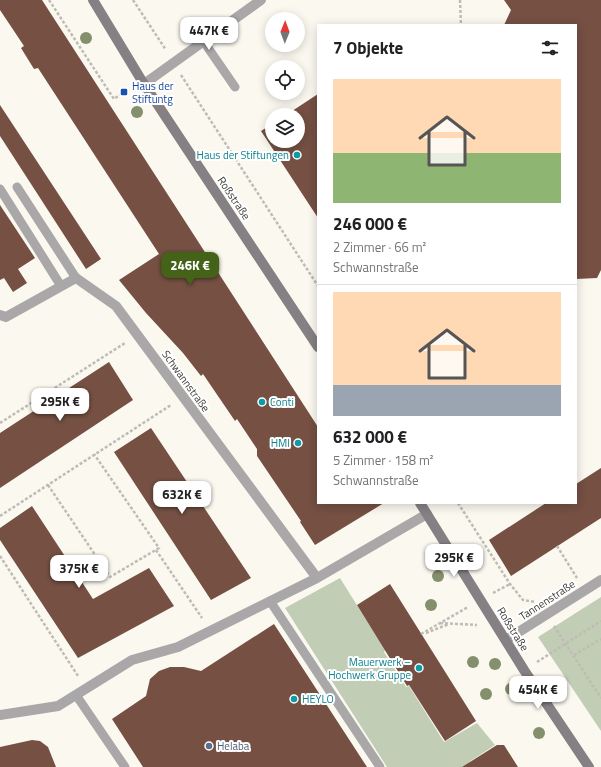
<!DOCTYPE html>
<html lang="de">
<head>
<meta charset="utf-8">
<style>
	:root { --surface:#fff; --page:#f6f6f6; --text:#202124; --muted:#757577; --line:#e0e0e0; --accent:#446319 }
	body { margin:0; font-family:"Titillium Web",sans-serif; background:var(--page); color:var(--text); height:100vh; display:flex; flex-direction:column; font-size:15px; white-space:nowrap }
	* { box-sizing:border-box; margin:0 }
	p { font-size:13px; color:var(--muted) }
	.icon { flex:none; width:22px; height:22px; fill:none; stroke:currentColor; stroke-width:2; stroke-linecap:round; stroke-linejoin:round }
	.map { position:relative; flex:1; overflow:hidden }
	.drawer { position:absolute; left:317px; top:24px; width:260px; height:480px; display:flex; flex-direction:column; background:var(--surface); border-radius:0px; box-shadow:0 2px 10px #0003 }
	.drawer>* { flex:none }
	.needle { width:26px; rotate:1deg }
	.controls { position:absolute; left:265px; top:12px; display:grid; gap:8px }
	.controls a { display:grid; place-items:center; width:40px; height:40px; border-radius:50%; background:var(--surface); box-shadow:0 2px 10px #0003; font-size:20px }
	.price { position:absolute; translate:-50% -34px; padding:0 9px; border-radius:8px; background:#fff; color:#222; font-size:13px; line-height:26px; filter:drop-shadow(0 1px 2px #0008) }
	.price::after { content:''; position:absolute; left:50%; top:24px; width:12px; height:9px; margin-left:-6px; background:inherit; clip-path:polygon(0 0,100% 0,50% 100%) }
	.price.active { background:var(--accent); color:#fff }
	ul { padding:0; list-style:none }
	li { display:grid; align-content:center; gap:8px; height:212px; padding:0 16px }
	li+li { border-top:1px solid var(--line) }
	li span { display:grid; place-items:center; height:124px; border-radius:0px; color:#555 }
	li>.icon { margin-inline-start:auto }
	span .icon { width:72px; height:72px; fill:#fffc; stroke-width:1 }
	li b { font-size:17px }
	h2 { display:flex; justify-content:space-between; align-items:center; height:48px; padding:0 16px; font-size:17px }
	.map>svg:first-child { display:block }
</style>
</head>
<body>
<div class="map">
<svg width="601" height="767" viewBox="0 0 601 767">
	<rect width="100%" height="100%" fill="#fbf8f0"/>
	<!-- green -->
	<path fill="#c1ceb5" d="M340 578 385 650 384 652 406 687 409 686 444 742 477 723 495 745 469 762 471 767H387L285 608Z
		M601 597V731L538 637Z"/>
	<!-- building -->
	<path fill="#755043" d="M0 0H42L318 427V503H384L315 545 300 522 301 521 257 456V449L237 419 235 421 203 374 201 376 183 353 146 313 119 280 159 254 38 68 34 69 21 48 24 46 0 10Z
		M504 0H601V270L597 278 576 279V25H504L511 10Z
		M318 94V218L261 131 272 124V141H298V115H286Z
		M0 105 101 259 86 269 0 136Z
		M0 205 35 258 18 269 27 283 13 292 4 278 0 280Z
		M109 362 133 400 0 488V433Z
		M151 428 251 578 211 600 114 452Z
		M601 468V518L511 576 489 540 546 503H576V484Z
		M32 506 93 599 149 568 174 606 78 658 0 540V528Z
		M390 584 476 721 445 741 409 685 407 686 357 605Z
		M274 624 367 767H143L112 719 146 696 150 679 159 671 170 667H184L201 671Z
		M32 740 40 741 48 747 56 767H0V747Z
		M497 745H504L518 767H462Z"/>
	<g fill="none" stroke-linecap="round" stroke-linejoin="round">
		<!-- path -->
		<path stroke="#bebcb5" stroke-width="2.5" stroke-dasharray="3 2" stroke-linecap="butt" d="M49 0 114 99 124 92
			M133 0 166 50
			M460 0 461 25
			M181 75 318 286
			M0 423 125 343
			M48 485 110 577 159 548 94 454
			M458 503 510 584 523 600 535 602
			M0 516 171 405
			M557 546 577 578
			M156 550 202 618
			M0 556 78 676
			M493 593 510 584
			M440 623 477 625
			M554 626 601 698
			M426 633 449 624
			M421 634 468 607
			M574 655 601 639
			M537 662 601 621"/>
		<!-- lane -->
		<path stroke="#aaa7a9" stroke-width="9" d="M204 42 235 87
			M17 187 76 278
			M0 189 61 286
			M270 601 380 767
			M76 695 125 767"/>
		<!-- street -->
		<path stroke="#aaa7a9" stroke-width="10" d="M144 84 261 0
			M0 315 6 317 76 278 116 306 317 578
			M506 640 601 580
			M0 715 58 706 132 660 178 647 317 578 427 514"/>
		<!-- secondary -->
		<path stroke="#848083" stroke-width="10" d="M93 0 142 81 318 347
			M420 503 524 670 589 767"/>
	</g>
	<!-- trees -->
	<g fill="#848f6c">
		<circle cx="86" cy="38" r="6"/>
		<circle cx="137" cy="112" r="6"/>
		<circle cx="438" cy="576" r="6"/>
		<circle cx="431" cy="605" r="6"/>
		<circle cx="473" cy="662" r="6"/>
		<circle cx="495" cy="664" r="6"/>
		<circle cx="511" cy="689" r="6"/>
		<circle cx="486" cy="694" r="6"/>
		<circle cx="539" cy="733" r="6"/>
	</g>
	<!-- markers -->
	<rect fill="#1a4fb4" stroke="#fff" stroke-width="1.5" x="120" y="88" width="8" height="8" rx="2"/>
	<g fill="#0f9aa8" stroke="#fff" stroke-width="1.5">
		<circle cx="297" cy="155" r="4"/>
		<circle cx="262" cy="402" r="4"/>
		<circle cx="298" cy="443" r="4"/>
		<circle cx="419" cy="668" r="4"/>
		<circle cx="294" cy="699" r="4"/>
	</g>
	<circle fill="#5c6f8a" stroke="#fff" stroke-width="1.5" cx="209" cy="746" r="4"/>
	<g text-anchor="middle" stroke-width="4" stroke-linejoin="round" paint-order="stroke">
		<!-- transit labels -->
		<g font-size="11" fill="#164399" stroke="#fff" text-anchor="start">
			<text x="132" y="90">Haus der<tspan x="132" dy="13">Stiftuntg</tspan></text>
		</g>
		<!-- culture labels -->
		<g font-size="11" fill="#0d838f" stroke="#fff" text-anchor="end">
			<text x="289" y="159">Haus der Stiftungen</text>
			<text x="270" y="406" text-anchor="start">Conti</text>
			<text x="290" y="447">HMI</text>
			<text x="411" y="666">Mauerwerk –<tspan x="411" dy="13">Hochwerk Gruppe</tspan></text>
			<text x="302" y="703" text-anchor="start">HEYLO</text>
		</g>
		<!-- street labels -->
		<g font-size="11" fill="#3b3a37" stroke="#fff">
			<text transform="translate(234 198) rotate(56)" y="4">Roßstraße</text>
			<text transform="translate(186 381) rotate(54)" y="4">Schwannstraße</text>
			<text transform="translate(547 600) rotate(-33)" y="4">Tannenstraße</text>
			<text transform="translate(513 629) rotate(58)" y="4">Roßstraße</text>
		</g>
		<!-- service labels -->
		<g font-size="11" fill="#4e5e75" stroke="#fff" text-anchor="start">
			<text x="217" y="750">Helaba</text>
		</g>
	</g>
</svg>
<div class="controls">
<a><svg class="needle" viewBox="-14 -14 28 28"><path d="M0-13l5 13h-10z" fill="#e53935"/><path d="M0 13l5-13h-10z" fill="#757577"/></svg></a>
<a><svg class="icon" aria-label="locate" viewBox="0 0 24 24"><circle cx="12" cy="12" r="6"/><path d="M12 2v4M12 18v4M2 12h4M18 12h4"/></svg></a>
<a><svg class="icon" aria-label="layers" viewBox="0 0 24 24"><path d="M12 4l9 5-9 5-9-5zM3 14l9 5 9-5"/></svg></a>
</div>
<b class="price" style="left:209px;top:51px">447K €</b>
<b class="price active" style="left:190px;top:286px">246K €</b>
<b class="price" style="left:60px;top:422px">295K €</b>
<b class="price" style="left:182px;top:515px">632K €</b>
<b class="price" style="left:454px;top:578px">295K €</b>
<b class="price" style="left:79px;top:589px">375K €</b>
<b class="price" style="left:538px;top:710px">454K €</b>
<section class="drawer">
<h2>7 Objekte<svg class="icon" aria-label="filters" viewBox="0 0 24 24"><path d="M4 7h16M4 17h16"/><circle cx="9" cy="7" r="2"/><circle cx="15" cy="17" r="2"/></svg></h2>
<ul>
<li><span style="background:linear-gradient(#ffd9b3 60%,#8fb573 0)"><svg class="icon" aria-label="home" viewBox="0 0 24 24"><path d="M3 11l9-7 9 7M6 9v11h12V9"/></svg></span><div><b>246 000 €</b><p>2 Zimmer · 66 m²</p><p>Schwannstraße</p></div></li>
<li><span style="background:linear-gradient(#ffd9b3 75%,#9aa5b1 0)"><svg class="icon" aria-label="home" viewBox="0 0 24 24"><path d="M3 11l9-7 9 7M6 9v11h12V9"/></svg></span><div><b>632 000 €</b><p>5 Zimmer · 158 m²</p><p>Schwannstraße</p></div></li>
</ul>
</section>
</div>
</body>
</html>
